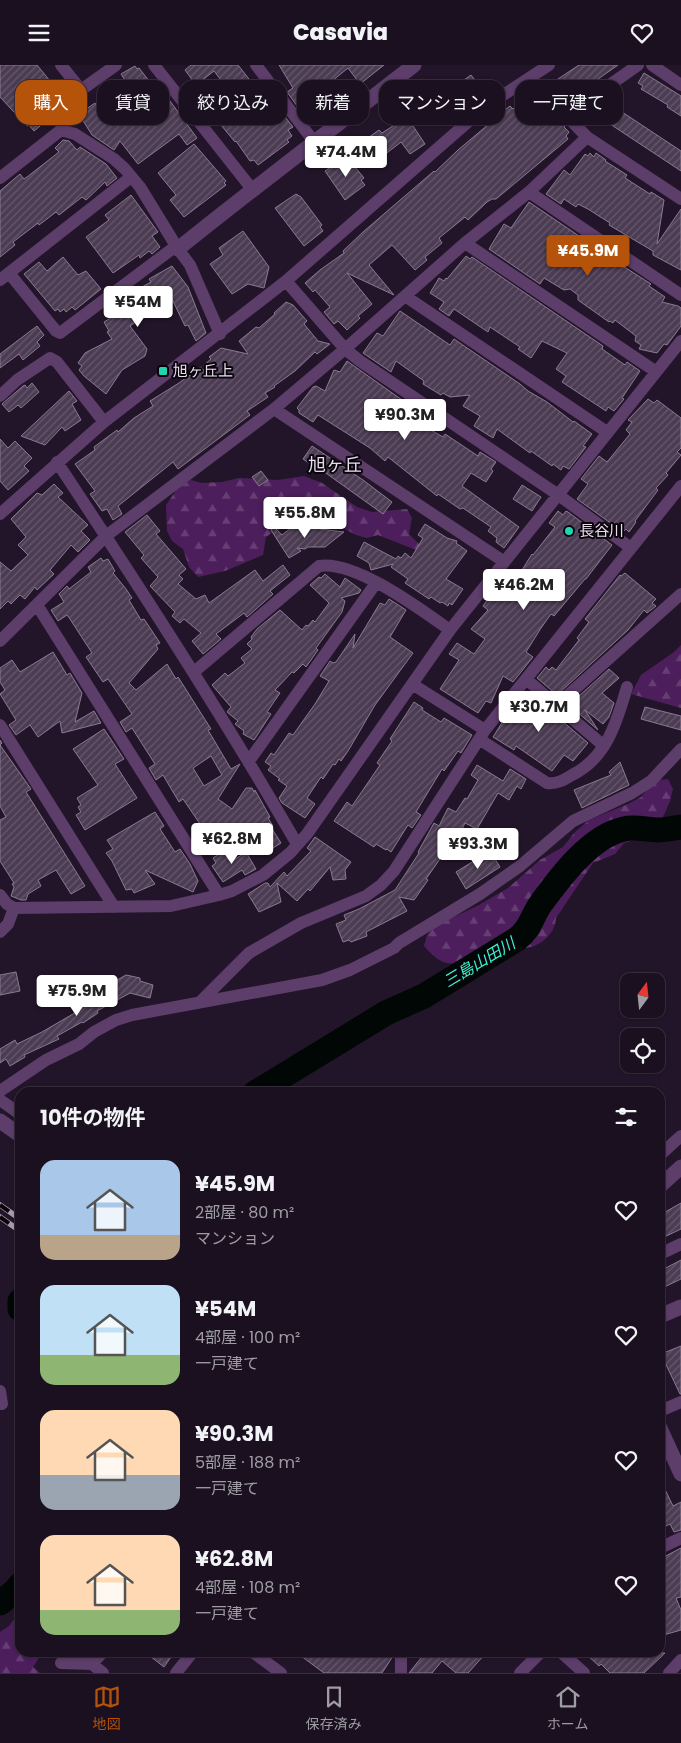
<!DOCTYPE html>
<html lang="ja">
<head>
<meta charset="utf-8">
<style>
	:root { --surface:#1a101f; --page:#271e2c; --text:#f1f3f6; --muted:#9f9da4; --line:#38303d; --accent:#b45309 }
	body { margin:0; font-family:Poppins,"Noto Sans JP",sans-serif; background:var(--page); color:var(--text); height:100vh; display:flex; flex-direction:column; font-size:19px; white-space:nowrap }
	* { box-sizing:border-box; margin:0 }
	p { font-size:16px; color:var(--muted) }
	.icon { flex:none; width:28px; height:28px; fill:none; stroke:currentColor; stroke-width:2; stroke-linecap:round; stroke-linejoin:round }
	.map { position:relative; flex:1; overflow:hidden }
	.drawer { position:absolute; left:15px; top:1022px; width:650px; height:570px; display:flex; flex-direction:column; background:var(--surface); border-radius:15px; box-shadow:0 1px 4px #0004,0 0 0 1px var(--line) }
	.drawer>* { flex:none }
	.hud { position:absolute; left:15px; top:15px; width:651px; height:45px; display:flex; gap:10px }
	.needle { width:32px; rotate:15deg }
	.tools { position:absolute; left:620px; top:908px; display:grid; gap:10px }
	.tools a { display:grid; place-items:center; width:45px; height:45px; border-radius:10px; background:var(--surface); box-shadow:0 1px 4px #0004,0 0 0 1px var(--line); font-size:25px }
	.price { position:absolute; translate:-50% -42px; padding:0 11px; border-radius:5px; background:#fff; color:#222; font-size:16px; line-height:32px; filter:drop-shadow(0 1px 2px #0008) }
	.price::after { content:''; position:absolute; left:50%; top:30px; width:15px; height:11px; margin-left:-8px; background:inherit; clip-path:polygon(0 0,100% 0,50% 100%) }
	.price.active { background:var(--accent); color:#fff }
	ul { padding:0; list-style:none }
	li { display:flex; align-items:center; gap:15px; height:125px; padding:0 25px }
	li span { display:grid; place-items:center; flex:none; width:140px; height:100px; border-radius:15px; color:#555 }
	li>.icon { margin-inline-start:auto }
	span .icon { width:60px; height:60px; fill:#fffc; stroke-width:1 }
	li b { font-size:21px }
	h2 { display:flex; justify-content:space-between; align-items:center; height:60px; padding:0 25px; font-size:21px }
	.pill { padding:0 18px; border-radius:15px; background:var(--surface); box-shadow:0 1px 4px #0004,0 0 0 1px var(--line); font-size:18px; line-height:45px }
	.pill.active { background:var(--accent); color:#fff }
	header { display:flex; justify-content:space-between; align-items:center; height:65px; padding:0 25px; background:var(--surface); font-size:22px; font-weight:800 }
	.menu { display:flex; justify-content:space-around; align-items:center; height:70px; border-top:1px solid var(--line); background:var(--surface); font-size:14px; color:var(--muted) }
	.menu a { display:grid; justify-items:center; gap:2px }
	.menu .active { color:var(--accent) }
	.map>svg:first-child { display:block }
</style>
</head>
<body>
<header><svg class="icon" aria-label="menu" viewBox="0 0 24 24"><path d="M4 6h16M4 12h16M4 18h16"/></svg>Casavia<svg class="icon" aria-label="heart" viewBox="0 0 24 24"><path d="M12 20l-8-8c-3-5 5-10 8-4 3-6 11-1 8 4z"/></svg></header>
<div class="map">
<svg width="681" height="1608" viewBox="0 0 681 1608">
	<defs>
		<pattern id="forest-firs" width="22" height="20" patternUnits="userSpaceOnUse" patternTransform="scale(1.25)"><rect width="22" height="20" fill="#4c1e5c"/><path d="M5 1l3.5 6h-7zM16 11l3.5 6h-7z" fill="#663e74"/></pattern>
		<pattern id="building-hatch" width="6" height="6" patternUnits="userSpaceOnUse" patternTransform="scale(1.25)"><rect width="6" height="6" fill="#4c3c53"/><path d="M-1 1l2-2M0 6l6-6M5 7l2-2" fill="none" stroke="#66586c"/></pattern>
	</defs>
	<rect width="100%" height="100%" fill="#231529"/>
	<!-- forest -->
	<path fill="url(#forest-firs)" d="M304 411 322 418 357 442 372 447 407 444 412 453 409 469 420 480 416 485 378 470 367 473 356 470 341 462 325 460H293L273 467 266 472 263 490 225 506 198 512 189 502 183 484 172 476 167 466 166 440 179 421 191 415 201 418 222 417 239 413 278 415Z
		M681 580V643L631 629 641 610 674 587Z
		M668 714 673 724 670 736 660 759 648 771 624 778 615 789 593 798 556 853C555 861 554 864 549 870 534 889 511 883 491 879L484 883 477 895C448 899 445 904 424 881L427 870 435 861 479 840 508 823 540 795 563 782 574 768 589 755 628 739 641 732 649 722 660 715Z
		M20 1546V1588H42L33 1602 40 1608H0V1567L9 1561Z"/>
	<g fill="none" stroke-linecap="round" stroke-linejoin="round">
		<!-- river -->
		<path stroke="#000705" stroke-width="25" d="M255 1028 386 948 424 931 517 874C531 864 532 850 542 837 561 811 591 771 624 764 635 761 647 765 658 765 666 765 674 763 681 762
			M20 1236V1244
			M0 1538 15 1526 20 1520"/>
	</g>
	<!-- building -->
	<path fill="url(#building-hatch)" stroke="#8b7993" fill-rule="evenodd" d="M0 0H37L68 38 34 66 29 60 27 61 0 32Z
		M191 0H238L256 23 258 22 272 39 274 38 293 62 288 65 292 71 287 75 289 77 258 100 254 95 250 96 236 76 235 77 216 54 238 37 214 6 196 20 185 5Z
		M279 0H384L360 19 348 3 321 25 329 34 305 52 287 27 293 23Z
		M579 0H618L581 26 579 24 564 35 552 18Z
		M135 1 137 4 139 3 160 30 168 37 170 36 197 73 187 80 179 69 138 99 120 76 114 85 92 70 79 49 95 38 98 43 128 20 121 9Z
		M644 8 681 31V51L667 42 668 40 641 24 643 21 638 18Z
		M471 10 484 27 462 43 449 26Z
		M528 30 532 35 534 32 553 54 555 52 565 61 564 62 569 67 566 71 568 74 496 134H492L487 137 468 155 465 152 439 173 442 178 425 192 427 195 415 205 392 180 369 200 394 230 347 208 372 239 358 251 360 253 347 265 338 256 334 259 324 247 330 242 315 225 313 227 305 218 320 205 344 188 343 186 363 167 434 106 435 107 458 85 496 53 495 52 504 44 505 45 510 41 513 44Z
		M616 43 681 86V106L607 57Z
		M407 52 425 79 410 89 401 77 379 94 365 75 379 65 382 68Z
		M63 75 69 76 77 85 80 82 106 99 117 113 107 121 105 117 86 135 82 132 59 150 56 147 39 160 38 158 13 177 15 180 0 192V126L20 109 24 114 27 112 59 87 55 83Z
		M194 79 226 116 224 118 226 120 184 152 170 135 176 130 158 108Z
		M590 88 594 92 596 88 606 95 605 96 627 110 625 113 650 129 651 127 664 135 657 179 681 144V205L653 190V186L609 160 610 158 588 144 578 139 576 142 564 134 561 139 546 129 564 105 570 110 585 89 588 91Z
		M344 93 350 96 364 113 361 115 365 120 345 135 325 106Z
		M296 129 301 132 322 160 320 162 323 166 304 181 275 143Z
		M131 130 158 167 152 171 160 182 152 189 149 186 140 193 139 190 113 208 86 172 109 155 105 150Z
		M529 137 582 173 584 176 581 181 605 197 606 196 626 203 651 219 649 221 665 232 662 237 678 241 681 243V261L667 280 664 279 657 288 639 284 641 280 635 276 636 271 615 255 613 258 610 256 609 257 578 235V230L570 224 564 225 544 213 540 219 489 184 504 159 511 163Z
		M243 166 269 202 264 223 248 219 232 229 210 199 223 190 219 183Z
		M466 191 470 194 472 192 603 281 602 284 625 300 627 297 640 306 622 333 624 334 614 346 608 342 606 346 562 317 566 311 556 304 567 288 542 276 531 293 518 284 520 282 490 262 488 267 454 244 449 251 439 244 444 237 430 228 439 213 444 216 446 213 447 214Z
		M63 192 78 210 86 206 101 224 75 245 72 242 66 247 64 244 60 247 58 244 55 246 24 209 39 197 47 206Z
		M172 201 188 222 206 268 196 276 188 260 185 261 171 232 150 244 152 246 130 261 147 284 145 291 122 305 106 329 84 311 79 305 82 301 78 298 85 288 112 274 107 267 109 266 104 257 122 246 117 240 130 231 129 229 151 217 149 214Z
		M286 237 293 240 307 256 304 259 318 276 330 279 317 289 315 287 295 306 274 321 275 322 265 328 268 332 247 346 250 350 178 404 173 397 118 441 122 449 113 455 107 444 102 446 90 429 95 426 75 399 95 385 94 382 117 365 118 367 134 353 153 341 150 336 179 318 201 302 207 309H208L204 300 211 294 209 292 221 283 248 289 239 276 256 262 259 263 275 249 274 248Z
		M400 246 450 280 454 274 520 319 528 326 547 337 573 357 574 356 592 369 583 381 586 382 569 404 563 401 561 405 553 399 552 401 531 386 530 388 497 364 493 373 474 361 480 351 463 341 470 330 450 332 443 328 441 330 423 319 424 316 396 296 391 307 363 288 377 268 383 271Z
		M37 261 44 270 37 277 40 281 23 295 19 289 0 303V289Z
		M347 296 429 354 424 361 443 372 445 369 478 391 480 387 496 397 491 404 493 406 486 417 471 408 462 421 519 462 504 483 496 477 497 473 488 466 491 462 463 443 460 444 438 429 437 431 388 392 385 396 370 383 318 350 313 357 299 348V345L297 343 313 322 316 321 325 326 334 305 340 307Z
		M32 318 39 327 21 343 18 340 9 347 2 339 23 321 25 320 27 323Z
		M69 326 77 336 72 339 81 355 65 366 62 362 45 380 21 371Z
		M648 334 654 338 657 335 681 353V383L677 387 681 390 666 408 668 410 656 423 658 425 635 456 636 457 629 467 626 464 623 467 577 434 588 419 581 414 599 391 607 397 630 369 626 365 632 357 628 355Z
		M0 374 8 383 15 376 32 393 24 401 29 406 8 425 0 416Z
		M312 381 363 415 392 437 383 449 323 406 322 407 303 394Z
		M261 406 268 415 259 421 252 412Z
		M54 419 63 428 58 432 88 460 81 466 90 475 78 487 71 480 50 505 54 509 37 525 35 522 25 534 20 530 11 539 8 536 0 544V497L11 506 28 490 18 480 26 472 11 454 37 428 42 430Z
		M522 420 541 432 532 446 513 434Z
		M558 446 563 450 566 446 568 447 612 480 586 514H585L554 551 551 549 541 563 526 587 533 592 513 617 503 611 491 638 486 636 478 648 440 624 459 595 449 589 457 578 474 589 485 574 471 564 488 545 483 541 500 517 507 522 522 505 532 489 533 490 555 462 549 458Z
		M147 450 160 466 156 469 186 504 179 510 183 514 178 519 196 534 205 530 209 538 255 505 263 516 283 500 290 510 270 526 273 529 247 552 244 548 216 569 221 574 203 589 192 576 201 568 184 554 180 558 172 551 175 547 150 521 158 512 141 493 144 490 125 467Z
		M425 459 447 473 457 476 456 478 467 486 446 514 463 524 452 540 449 538 448 541 442 537 440 538 431 532 429 534 405 518 408 514 391 502 393 499 371 505 369 498 357 491 364 477 396 494 398 491 401 493 405 488 411 493 423 473 418 470Z
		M274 462 282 470 291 463H320V464L344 467 325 482H308L305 484 297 483 301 486 289 493 271 465Z
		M101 493 103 496 108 494 115 506 113 508 126 524 132 533 129 535 141 555 144 554 160 578 156 580 158 584 129 618 136 625 167 599 176 614 178 612 211 664 208 665 231 704 240 699 218 734 232 744 246 723H252L254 727 255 725 270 752 268 753 273 761 271 762 281 778 262 790 243 759 211 775 183 734 179 737 163 710 156 715 149 703 155 699 132 663 126 667 120 657 132 649 108 614 103 617 86 592 92 588 70 554 67 550 58 556 51 545 64 537 59 529 67 521 69 524 91 507 88 502ZM211 691 222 710 204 721 193 703Z
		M625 508 656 534 652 538 656 541 647 548 644 545 628 565 557 630 537 613 546 602 549 605 552 602 556 605 579 575 577 573 589 557 585 554 620 510 621 511Z
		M325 509 340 522 345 513 361 525 359 528 341 533 345 536 342 547 316 583 318 585 306 602 303 599 294 608 292 607 275 625 280 628 267 647 271 649 254 675 243 669 244 666 235 659 238 656 227 647 231 642 212 620 225 608 228 611 245 598 241 593 252 584 247 579 252 574 251 572 257 564 280 545 302 565 306 560 308 561 313 555 315 557 329 538 310 520 319 512 321 513Z
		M389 534 406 545 390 572 413 588 375 640 348 686 341 696 339 694 335 700 333 699 323 714 321 712 307 733 315 739 305 753 282 738 279 733 287 721 278 715 280 714 268 705 271 701 265 697 271 688 274 690 289 668 293 670 315 639 329 616 320 611 330 596 333 598 336 597 355 569 353 583 380 538 385 540Z
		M53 587 67 610 70 608 82 628 75 657 94 646 101 658 62 668 60 656 38 672 30 660 16 670 9 660 16 655 0 629 5 625 0 617V603L12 595 20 607Z
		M609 604 619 613 602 628 614 638 609 652 603 659 585 645 598 665 569 640Z
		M527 626 588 678 573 696 564 690 552 706 516 681 514 685 493 672 503 656Z
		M414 637 423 643 422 645 441 657 444 653 472 670 461 688 458 686 444 706 442 704 416 747 421 750 412 763 408 760 391 787 387 784 386 785 376 779 374 782 334 756 347 737 352 741 380 700 377 698 392 676 390 674Z
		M645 642 681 651V665L641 654Z
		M104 664 124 694 115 699 137 733 85 765 76 750 81 747 78 742 81 740 77 733 98 720 73 684Z
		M0 675 2 678 0 680 31 724 26 727 85 821 71 829 56 805 38 815 41 821 28 829 26 835H21L11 831 14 822 12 819 14 818 0 796V755L6 752 0 741Z
		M620 697 629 720 582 743 574 725 611 710 609 707Z
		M477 700 503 716 510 704 526 714 521 724 517 721 509 735 498 728 477 764 465 758 447 794 444 788 426 814 428 815 414 835 399 832 407 846 366 867 367 871 351 877 349 875 343 877 336 859 346 855 344 850 359 844 395 825 419 788 418 787 434 758 439 761 448 743 456 747 465 733 467 734 478 715 471 710Z
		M155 747 164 761 160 764 175 787 180 784 190 799 198 816 193 827 145 805 155 819 134 828 132 824 126 825 112 796 106 788 113 784 107 775Z
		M315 772 351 797 345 805 346 814 333 815 330 802 310 826 308 824 297 836 277 818 281 837 259 847 248 829 265 818H268L270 822 284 807 287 811 311 786 307 783Z
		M227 784 234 795 246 787 256 804 245 810 242 805 223 817 212 801 216 798 213 793Z
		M490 786 500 802 466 824 456 807Z
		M16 907 20 926 0 930V910Z
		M126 910 140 913V916L153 920 150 933 130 928 97 946 98 948 83 958 82 957 57 971 59 974 24 990 25 992 10 1001 6 994 0 998V984L15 975 17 979 42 967 73 949 82 941 83 938 104 925 103 923Z
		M681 1138V1164L660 1174V1150Z
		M681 1195V1214L660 1224V1206Z
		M681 1281V1329H680L661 1289Z
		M660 1414 673 1441 681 1437V1465L674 1467 670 1459 660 1464Z
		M681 1483V1532L676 1533 681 1545V1565L660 1571V1494Z
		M146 1588H166L171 1592 164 1602Z
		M297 1588H393V1591L382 1608H324Z
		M425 1588H486L468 1608H456L442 1596 432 1608H409Z
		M585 1588H665L644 1608H610L601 1599 599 1601Z"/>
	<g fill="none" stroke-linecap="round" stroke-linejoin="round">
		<!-- minor -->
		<path stroke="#5d3d6a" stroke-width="12" d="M61 0 81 25 116 0
			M154 0 252 124
			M256 0 315 78
			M652 0 681 20
			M530 13 587 72 681 134
			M567 50 638 0
			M0 113 61 65 75 69 114 94 125 104 140 122 178 184 190 200 220 269
			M529 127 681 230
			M465 178 655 306
			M9 208 56 266 60 268 176 181
			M0 215 131 112
			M286 216 345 284 360 296 557 429 631 483
			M405 231 607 367
			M0 331 17 315 50 293 57 297 104 357
			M274 344 503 496
			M57 397C140 523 222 649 297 779
			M0 449 104 357 286 216 485 42 549 0
			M37 540 219 830
			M0 576 106 471 274 344 345 284 465 178 529 127 587 72
			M194 607 319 501C355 495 420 544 450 565
			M526 614 604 681
			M412 619 485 665
			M557 640 681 529
			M0 660 114 842
			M479 674 547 718C557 719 564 715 572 710 607 693 617 656 627 622
			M249 696 376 518
			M0 830 7 839 14 843 171 841 219 830 232 826 263 810 290 788 307 769 450 565 681 276
			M0 867 8 859 14 843
			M200 937 249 888 301 858 366 831 381 820 394 806 485 665 681 421
			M0 1026 46 995 79 979 94 967 116 955 132 950 322 915 350 905 394 883 399 878 480 829 520 801 573 756 632 728 651 716 681 684
			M0 1035 20 1049
			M660 1090 681 1071
			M660 1189 681 1179
			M0 1326 2 1339
			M660 1346 681 1337
			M660 1483 681 1473
			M254 1588 281 1608
			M562 1588 584 1608
			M61 1598 92 1599 102 1588
			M92 1599 103 1608
			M176 1608 192 1588
			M401 1608V1588
			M520 1608 540 1588
			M669 1608 681 1595"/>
		<!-- tertiary -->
		<path stroke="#5d3d6a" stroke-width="15" d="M178 184C256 121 336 61 414 0
			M0 1056 20 1070
			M660 1121 681 1102
			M660 1251 681 1242
			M660 1363 681 1409"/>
		<defs>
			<path id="rail" d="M0 1140 20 1154
				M0 1152 20 1166"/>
		</defs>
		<!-- rail casing -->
		<use href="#rail" stroke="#a89dad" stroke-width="5.5"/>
		<!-- rail -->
		<use href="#rail" stroke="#09040c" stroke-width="4" stroke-dasharray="11" stroke-linecap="butt"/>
	</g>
	<!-- markers -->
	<g fill="#21d5b0" stroke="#09040c" stroke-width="2">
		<rect x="158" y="301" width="10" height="10" rx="2.5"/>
		<circle cx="569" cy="466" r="5"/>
	</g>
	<g text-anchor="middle" stroke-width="4" stroke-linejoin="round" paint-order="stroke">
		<!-- poi labels -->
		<g font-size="15" fill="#e6dcea" stroke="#09040c" text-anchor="start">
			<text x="173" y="311">旭ヶ丘上</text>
			<text x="579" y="471">長谷川</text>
		</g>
		<!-- water labels -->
		<g font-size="16" font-style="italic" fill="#39f5cb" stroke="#09040c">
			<text transform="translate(479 897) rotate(-31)" y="6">三島山田川</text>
		</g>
		<!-- quarter labels -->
		<g font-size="18" fill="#e6dcea" stroke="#09040c">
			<text x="335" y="406">旭ヶ丘</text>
		</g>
	</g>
</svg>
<div class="tools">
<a><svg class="needle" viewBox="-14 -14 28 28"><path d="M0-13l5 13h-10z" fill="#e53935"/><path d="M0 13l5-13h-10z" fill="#9f9da4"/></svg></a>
<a><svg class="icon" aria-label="locate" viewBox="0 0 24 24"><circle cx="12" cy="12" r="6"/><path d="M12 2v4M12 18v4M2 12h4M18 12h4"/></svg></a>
</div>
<b class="price" style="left:346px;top:113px">¥74.4M</b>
<b class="price active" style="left:588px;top:212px">¥45.9M</b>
<b class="price" style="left:138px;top:263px">¥54M</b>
<b class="price" style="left:405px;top:376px">¥90.3M</b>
<b class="price" style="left:305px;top:474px">¥55.8M</b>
<b class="price" style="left:524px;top:546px">¥46.2M</b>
<b class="price" style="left:539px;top:668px">¥30.7M</b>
<b class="price" style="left:232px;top:800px">¥62.8M</b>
<b class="price" style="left:478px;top:805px">¥93.3M</b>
<b class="price" style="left:77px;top:952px">¥75.9M</b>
<div class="hud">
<a class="pill active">購入</a>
<a class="pill">賃貸</a>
<a class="pill">絞り込み</a>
<a class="pill">新着</a>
<a class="pill">マンション</a>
<a class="pill">一戸建て</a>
</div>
<section class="drawer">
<h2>10件の物件<svg class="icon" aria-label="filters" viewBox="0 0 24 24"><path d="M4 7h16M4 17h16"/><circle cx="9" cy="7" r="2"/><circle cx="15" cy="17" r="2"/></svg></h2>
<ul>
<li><span style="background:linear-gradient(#a9c7e8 75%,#b9a48a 0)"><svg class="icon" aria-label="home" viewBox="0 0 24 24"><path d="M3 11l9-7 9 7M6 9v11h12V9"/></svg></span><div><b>¥45.9M</b><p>2部屋 · 80 m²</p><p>マンション</p></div><svg class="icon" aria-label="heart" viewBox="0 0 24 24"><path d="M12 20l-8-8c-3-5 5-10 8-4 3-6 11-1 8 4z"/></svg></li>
<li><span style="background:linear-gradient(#bfe0f5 70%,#8fb573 0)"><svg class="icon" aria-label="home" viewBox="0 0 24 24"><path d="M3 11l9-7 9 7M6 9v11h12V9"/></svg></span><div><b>¥54M</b><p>4部屋 · 100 m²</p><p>一戸建て</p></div><svg class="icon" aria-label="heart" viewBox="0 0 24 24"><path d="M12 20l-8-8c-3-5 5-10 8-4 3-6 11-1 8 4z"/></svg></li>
<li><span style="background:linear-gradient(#ffd9b3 65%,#9aa5b1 0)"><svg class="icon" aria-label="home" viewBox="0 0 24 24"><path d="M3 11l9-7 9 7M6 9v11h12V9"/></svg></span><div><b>¥90.3M</b><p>5部屋 · 188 m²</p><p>一戸建て</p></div><svg class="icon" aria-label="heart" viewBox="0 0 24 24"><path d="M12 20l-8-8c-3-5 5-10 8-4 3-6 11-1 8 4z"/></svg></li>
<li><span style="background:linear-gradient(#ffd9b3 75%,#8fb573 0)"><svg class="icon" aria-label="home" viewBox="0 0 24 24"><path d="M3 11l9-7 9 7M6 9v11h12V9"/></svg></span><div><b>¥62.8M</b><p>4部屋 · 108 m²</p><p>一戸建て</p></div><svg class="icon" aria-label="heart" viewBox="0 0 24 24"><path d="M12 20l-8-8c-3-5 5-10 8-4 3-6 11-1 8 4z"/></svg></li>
</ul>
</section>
</div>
<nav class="menu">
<a class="active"><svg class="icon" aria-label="map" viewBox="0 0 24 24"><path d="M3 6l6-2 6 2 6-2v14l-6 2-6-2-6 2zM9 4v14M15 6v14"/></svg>地図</a>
<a><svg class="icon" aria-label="saved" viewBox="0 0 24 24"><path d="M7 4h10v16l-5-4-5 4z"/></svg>保存済み</a>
<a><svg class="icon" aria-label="home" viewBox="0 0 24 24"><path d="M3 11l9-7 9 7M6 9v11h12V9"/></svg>ホーム</a>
</nav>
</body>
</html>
